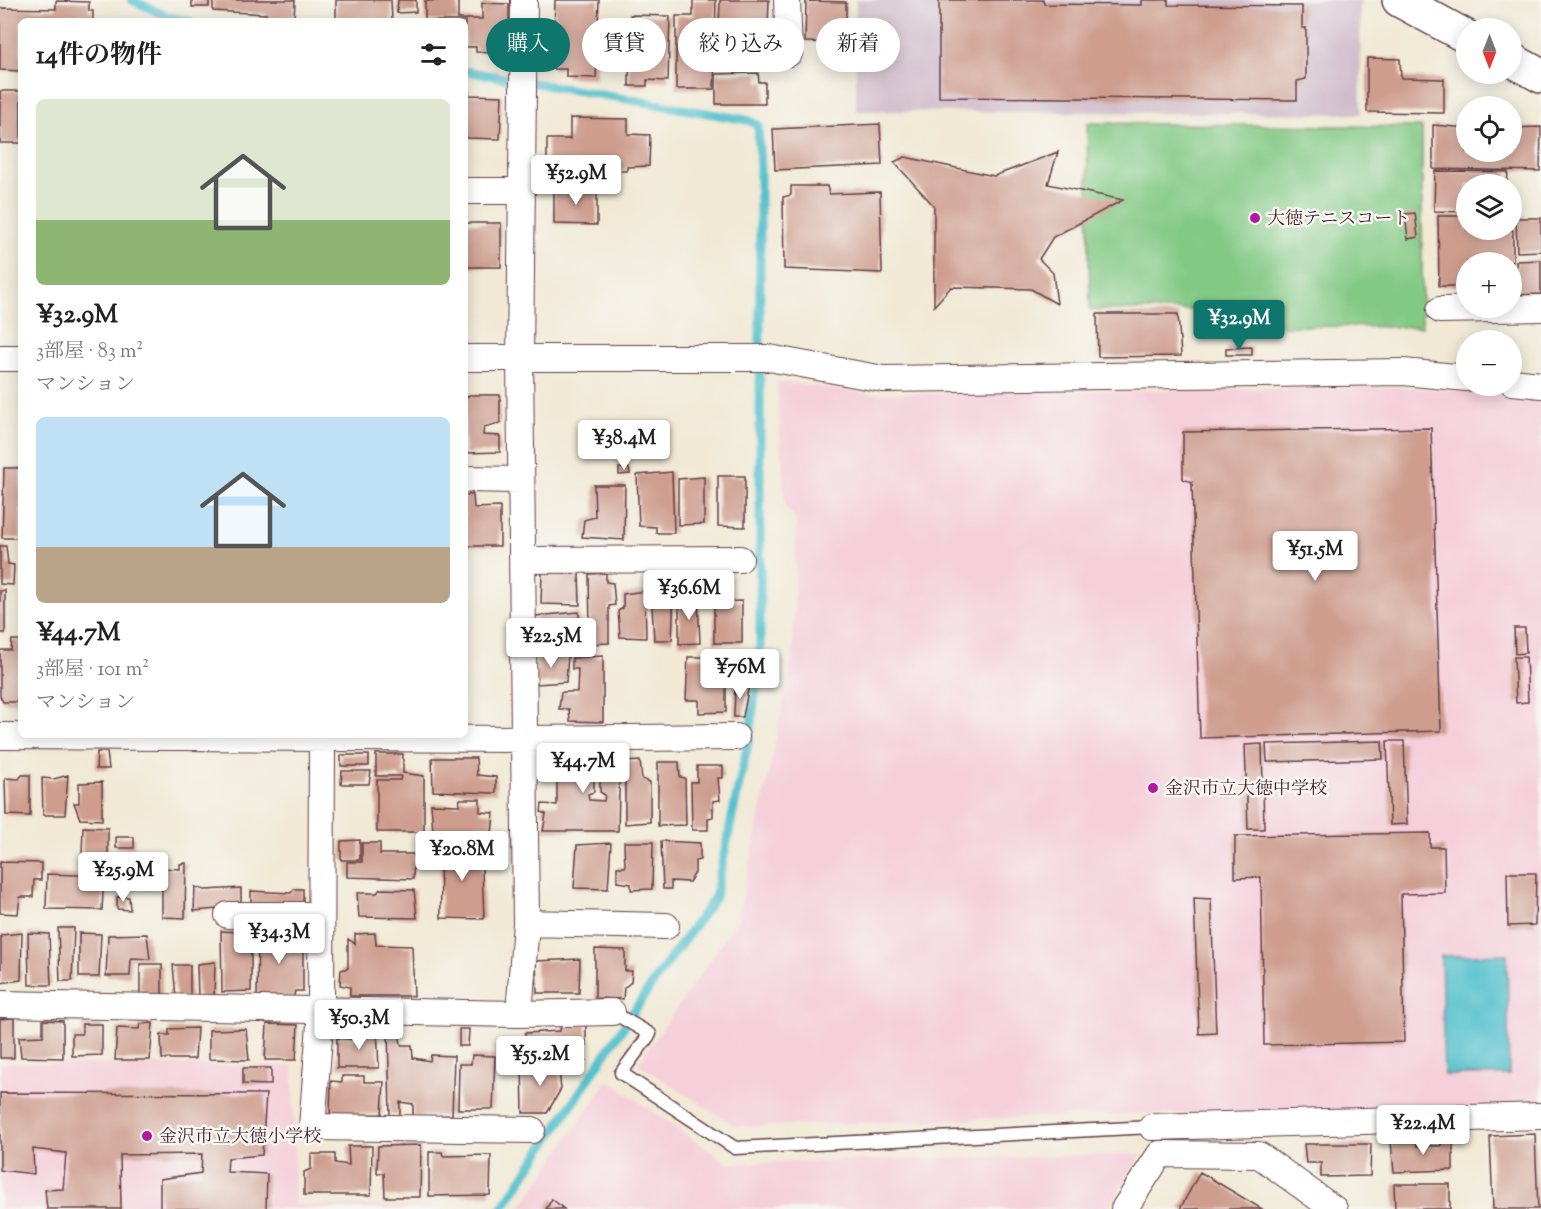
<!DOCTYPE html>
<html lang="ja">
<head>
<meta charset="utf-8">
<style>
	:root { --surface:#fff; --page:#f6f6f6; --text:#222; --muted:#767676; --accent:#0f766e }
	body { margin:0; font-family:"Sorts Mill Goudy","Noto Serif JP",serif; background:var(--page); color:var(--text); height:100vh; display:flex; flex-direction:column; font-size:22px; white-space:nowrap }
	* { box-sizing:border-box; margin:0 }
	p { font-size:20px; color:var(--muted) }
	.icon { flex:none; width:33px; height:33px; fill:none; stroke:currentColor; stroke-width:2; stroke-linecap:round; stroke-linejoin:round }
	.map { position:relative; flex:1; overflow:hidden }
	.side { position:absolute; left:18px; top:18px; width:450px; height:720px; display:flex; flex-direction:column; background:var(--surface); border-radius:9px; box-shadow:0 3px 15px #0003 }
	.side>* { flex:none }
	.banner { position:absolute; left:486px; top:18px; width:570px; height:54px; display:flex; gap:12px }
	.needle { width:39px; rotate:180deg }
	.buttons { position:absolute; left:1456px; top:18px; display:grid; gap:12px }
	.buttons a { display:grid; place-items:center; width:66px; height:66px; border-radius:50%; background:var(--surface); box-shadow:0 3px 15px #0003; font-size:30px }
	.price { position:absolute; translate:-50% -51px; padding:0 14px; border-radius:6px; background:#fff; color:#222; font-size:20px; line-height:39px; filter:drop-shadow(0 2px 3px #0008) }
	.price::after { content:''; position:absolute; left:50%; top:36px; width:18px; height:14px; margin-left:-9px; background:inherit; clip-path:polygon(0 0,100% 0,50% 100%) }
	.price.active { background:var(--accent); color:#fff }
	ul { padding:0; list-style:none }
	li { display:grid; align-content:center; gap:12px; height:318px; padding:0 18px }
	li span { display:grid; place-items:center; height:186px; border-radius:9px; color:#555 }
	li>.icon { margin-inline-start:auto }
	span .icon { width:108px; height:108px; fill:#fffc; stroke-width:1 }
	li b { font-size:26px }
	h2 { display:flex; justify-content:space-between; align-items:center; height:72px; padding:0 18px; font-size:26px }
	.pill { padding:0 21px; border-radius:27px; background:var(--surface); box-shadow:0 3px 15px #0003; font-size:21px; line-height:54px }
	.pill.active { background:var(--accent); color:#fff }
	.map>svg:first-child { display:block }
</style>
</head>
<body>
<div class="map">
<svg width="1541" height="1209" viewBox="0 0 1541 1209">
	<rect width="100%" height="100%" fill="#f6f6f2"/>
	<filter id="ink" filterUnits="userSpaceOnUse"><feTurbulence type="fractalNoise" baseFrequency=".0167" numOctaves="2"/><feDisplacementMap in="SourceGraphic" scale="12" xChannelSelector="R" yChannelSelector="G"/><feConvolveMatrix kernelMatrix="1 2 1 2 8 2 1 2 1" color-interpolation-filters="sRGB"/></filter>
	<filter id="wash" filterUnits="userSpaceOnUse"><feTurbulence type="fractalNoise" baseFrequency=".008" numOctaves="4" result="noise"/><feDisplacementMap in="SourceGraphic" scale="24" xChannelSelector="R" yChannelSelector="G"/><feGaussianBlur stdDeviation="1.35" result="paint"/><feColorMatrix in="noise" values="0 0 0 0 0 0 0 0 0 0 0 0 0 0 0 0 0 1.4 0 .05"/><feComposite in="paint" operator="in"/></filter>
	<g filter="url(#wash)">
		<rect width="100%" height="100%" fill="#f1e9d5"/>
		<!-- built -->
		<path fill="#f5cfda" d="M777 381 872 394 1390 387 1541 395V1108L1138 1114 737 1127 638 1064 738 920 793 656 796 519 785 506Z
			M0 1063 293 1066 295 1205 474 1209H0Z
			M608 1080 727 1163 1142 1154 1107 1209H520Z"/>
		<!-- industrial -->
		<path fill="#d1bdcb" d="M856 0H1360L1361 114 856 111Z"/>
		<!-- green -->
		<path fill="#82c984" stroke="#667458" stroke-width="1.5" d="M1087 123 1422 127V327L1283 326 1263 310H1090Z"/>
		<!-- water -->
		<path fill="#54c1cd" stroke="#4f707c" stroke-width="1.5" d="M1507 954 1509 1075H1444L1441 956Z"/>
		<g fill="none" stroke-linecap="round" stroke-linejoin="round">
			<!-- stream -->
			<path stroke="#54c1cd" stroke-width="9" d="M132 0 169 17 190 21
				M465 71 747 120 758 125 760 168V660L749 738 715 897 650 987 502 1209"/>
		</g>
		<g id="blocks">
			<!-- building -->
			<path fill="#ce9d8e" d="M192 0H209V7H192Z
				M213 0H295L294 19H266V14L213 11Z
				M336 0H391L392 21H336Z
				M398 0H416V12L397 13Z
				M458 0V19H482V3L509 4V59H496V53L476 52V47H465V21H425V1Z
				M555 0H599L596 78 566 77V69H553Z
				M693 0H716L714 89H676V16H693Z
				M720 0H769L768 26 719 25Z
				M939 0H1043L1044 4 1142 5V0H1168V5L1302 6V28H1306V79L1297 81V100L939 97Z
				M56 1 89 2V11H93V21H21V71L0 70V8L56 9Z
				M806 1 846 2V43L805 42Z
				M630 15 670 16 668 81 647 80V86H629Z
				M719 32H726V38H745V33H768L769 55H762V66H718Z
				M1367 58 1400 59 1401 78 1444 79V113L1367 112Z
				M758 73 759 82H765V104H716V74Z
				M465 90H469V95L502 96 500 139 467 138 465 134Z
				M0 91H21V143H0Z
				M570 118 628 119V134L650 135 649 166 627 167V171L547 169V139H570Z
				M880 124 882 165 775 170 773 129Z
				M1433 125 1467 128V152H1512V128L1541 127 1540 171 1433 169Z
				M1058 152 1048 184 1123 200 1053 237 1039 259 1053 273 1057 304 1031 289 951 287 934 306V206L894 162 905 157 994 176Z
				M1435 171 1508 172 1507 184H1467V212L1434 211Z
				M579 184H597V225L554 224V189H579Z
				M791 186H827L829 194 880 192 882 273 784 269 783 197 791 195Z
				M1415 213 1418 237 1408 239 1405 214Z
				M1438 216H1467V230H1513V262H1467V286H1439Z
				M1516 218H1541V251L1517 252Z
				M465 223H501V267H465Z
				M1541 260V294L1517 295 1516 261Z
				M1097 314H1178L1181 356 1098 357Z
				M1252 347V355H1226V348Z
				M469 395H500V423L484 427 483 435 500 436V452L465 453V399Z
				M1431 428 1441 731 1200 738 1192 482 1183 479V432Z
				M4 468H21V538H2Z
				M619 468H629L630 474 619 475Z
				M672 472 674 533H656V527L639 526 637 475Z
				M718 476H745V527L718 526Z
				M704 477V524L678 525V479Z
				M594 485H625L624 540 582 537 584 520 595 517Z
				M465 495H473L474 508 500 507V546H465Z
				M0 546H6L8 564 14 565 13 585 0 584Z
				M542 572 579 573 580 605 541 604Z
				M606 573V582L613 583 615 605 609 606V643L586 644 590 632 589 574Z
				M650 574 662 575 663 591 674 592 672 640H654Z
				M678 576H715L714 602 742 601V643H714V604H699V595H678Z
				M5 590V633H0V591Z
				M645 591 646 638 620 637 618 611 623 608V594Z
				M698 597 700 643 679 644V598Z
				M579 612 580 641H537L535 616Z
				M1514 628H1525L1526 653 1515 654Z
				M12 640H21V702H3L0 696V650H11Z
				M536 654 568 655 566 682 536 684Z
				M603 656V722L570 721 569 709H559L561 692H577L578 669H572V658Z
				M688 657H731L735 674 726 675V712L699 713V700H686Z
				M1514 657H1526L1528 702 1516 703Z
				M749 685 743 717H734L735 686Z
				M1382 741 1383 759 1267 762 1266 744Z
				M1387 741H1404L1407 824 1390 825Z
				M1262 744 1264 829H1248L1245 745Z
				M97 752H107L109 769H96Z
				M376 754H403V773L424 776V832H377V780H400L401 776H376Z
				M537 754H594V792L588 794 589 800 604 801 605 795 600 792V755L620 754 618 831H543L546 814 541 812 542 804 557 805V765L537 764Z
				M341 755H369V766H341Z
				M432 758H476L477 775 496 777V793L433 791Z
				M640 761 642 779 650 782V822L625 824V762Z
				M658 762H679L680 777 685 778 686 825 658 826Z
				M697 766H723V778H718L720 800 713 801V817L708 818V830H692L691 782H697Z
				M342 771H371L369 784H341Z
				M22 775H30V816L6 815 5 778 19 779Z
				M68 775 65 815H43L42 778 54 779Z
				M102 782V820L80 819 74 803H79V783Z
				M460 799H480V812L494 813 492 834 433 832 431 804 459 805Z
				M83 827 108 828V856L82 855Z
				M1430 833V847H1444L1445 893 1401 894 1404 1042 1264 1045 1261 877 1235 878V836Z
				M116 837H134V848H116Z
				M360 840V860H341V841Z
				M661 841 700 843V860L695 861V873L689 882 671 881V889H663Z
				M624 842H653L652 889 631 890V884L617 882V867H625Z
				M362 843H380V854H414L413 879 347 877V862H362Z
				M611 843 608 889 574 888 577 845Z
				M481 845 484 919 441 918 440 846Z
				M0 862 41 863V880H34L33 897H20L18 914 0 913Z
				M186 863 185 918 162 917V868L180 869V864Z
				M1507 873H1536L1535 925 1508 926Z
				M47 874 104 876 102 910 46 909Z
				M195 887 205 890 241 888V907L194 911Z
				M294 889H303V909H251V891L291 893Z
				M380 889 414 890 417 918 359 917 357 893H377Z
				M117 897H129L130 910 117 909Z
				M1194 898 1211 899 1216 1033 1199 1034Z
				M58 928H74L72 981H60Z
				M258 930 296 931 297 937H303V991H295L293 999H257Z
				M221 931 240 932 241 944 251 945V991L222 992Z
				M22 933 21 980 1 983V935Z
				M28 933 49 934 51 985H29Z
				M79 933 101 934 99 977H79Z
				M375 933 376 945 412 946 414 996H350V987L340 985 341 970 348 968V939L355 944V934Z
				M147 934 150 959 131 958 130 976H106L108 935Z
				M595 949 625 950V971H632L631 982 624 988 623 999 595 998Z
				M580 959 579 993H537L536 961Z
				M215 962 214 998H198L197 964Z
				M140 964H162V996H140Z
				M173 965H190V997L176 998Z
				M14 1018V1058H0V1019Z
				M43 1020 63 1021V1058L21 1057 19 1037 43 1036Z
				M153 1023 150 1060H115L117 1028 139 1029 140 1024Z
				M82 1024H102V1055L72 1056V1034H82Z
				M267 1024 298 1025 296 1060H265Z
				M586 1024V1060H526L525 1033 560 1031 561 1026Z
				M197 1028 195 1059H162L161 1035H169V1029Z
				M246 1029 249 1060 209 1059V1030Z
				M360 1029H377L379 1068H337V1038L360 1040Z
				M388 1029 399 1031 401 1045H412L413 1058 430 1061 431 1055 454 1056 452 1115 413 1117V1104L400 1102V1115H390Z
				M459 1029H469L468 1046H459Z
				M472 1055 495 1056 493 1109H458L459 1064H471Z
				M558 1063 561 1089 547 1113H523L522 1064Z
				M243 1068H271V1085L243 1084Z
				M342 1076H364V1082H384L382 1114 330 1115 331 1081 342 1082Z
				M0 1093 266 1094 262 1155 228 1158 227 1172 267 1174 266 1209H160V1179L201 1173 202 1154 120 1155 121 1209H47L45 1190 63 1189 66 1153 33 1149 34 1174 0 1170Z
				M1535 1134 1538 1209H1493L1490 1136Z
				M1442 1136 1453 1138V1170L1394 1172 1391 1142 1416 1140 1417 1146H1441Z
				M1304 1144H1371L1370 1176 1321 1177V1163H1306Z
				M421 1145 420 1197H385L384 1173H377L378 1146Z
				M348 1146H372L371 1195H304V1172L311 1169V1154H335V1163L349 1165Z
				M429 1152H442L443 1156 491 1155 490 1195 429 1196Z
				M1200 1172 1262 1209H1180Z
				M1394 1184H1450V1209H1395Z
				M552 1199 564 1209H546Z"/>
		</g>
	</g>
	<g filter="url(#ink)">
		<use href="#blocks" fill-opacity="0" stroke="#633d44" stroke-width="1.5"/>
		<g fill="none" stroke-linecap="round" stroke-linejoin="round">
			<defs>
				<path id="lane" d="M612 1012 650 1034 621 1073 735 1148 1152 1127"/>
				<path id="street" d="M787 0 789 53
					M465 191H522
					M1440 310 1541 308
					M0 358H21
					M465 358H769L883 379 1403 372 1467 378
					M1512 382 1541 385
					M465 479 521 480
					M522 560 740 559
					M0 736 524 739 736 737
					M322 738 321 1012 312 1127 532 1130
					M228 915H321
					M526 923 666 926
					M0 1004 519 1014 526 923 520 358 524 0
					M519 1014 612 1012
					M1152 1127 1541 1116
					M1124 1209 1160 1154 1259 1155 1334 1209"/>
				<path id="secondary" d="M1399 0 1467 37
					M1512 60 1541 76"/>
			</defs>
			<!-- lane casing -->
			<use href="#lane" stroke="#633d44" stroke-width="15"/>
			<!-- street casing -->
			<use href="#street" stroke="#633d44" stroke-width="28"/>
			<!-- secondary casing -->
			<use href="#secondary" stroke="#633d44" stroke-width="36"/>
			<!-- lane -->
			<use href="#lane" stroke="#fff" stroke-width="12"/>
			<!-- street -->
			<use href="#street" stroke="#fff" stroke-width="26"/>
			<!-- secondary -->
			<use href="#secondary" stroke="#fff" stroke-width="33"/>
		</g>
	</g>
	<!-- markers -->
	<g fill="#b5179e" stroke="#f6f6f2" stroke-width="2">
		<circle cx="1255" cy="218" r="6"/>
		<circle cx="1153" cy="788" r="6"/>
		<circle cx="147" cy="1136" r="6"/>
	</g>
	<g text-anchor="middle" stroke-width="5" stroke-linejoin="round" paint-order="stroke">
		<!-- poi labels -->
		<g font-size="18" fill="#4a1f2b" stroke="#f6f6f2" text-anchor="start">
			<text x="1267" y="224">大徳テニスコート</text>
			<text x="1165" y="794">金沢市立大徳中学校</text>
			<text x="159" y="1142">金沢市立大徳小学校</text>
		</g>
	</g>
</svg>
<div class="buttons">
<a><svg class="needle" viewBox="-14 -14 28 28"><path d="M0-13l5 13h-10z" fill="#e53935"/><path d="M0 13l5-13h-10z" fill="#767676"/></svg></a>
<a><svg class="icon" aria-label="locate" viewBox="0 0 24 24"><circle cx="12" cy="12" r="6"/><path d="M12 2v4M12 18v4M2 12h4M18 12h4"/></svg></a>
<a><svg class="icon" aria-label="layers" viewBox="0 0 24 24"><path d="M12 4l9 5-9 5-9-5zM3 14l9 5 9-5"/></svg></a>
<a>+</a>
<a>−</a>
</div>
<b class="price" style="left:576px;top:206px">¥52.9M</b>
<b class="price active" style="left:1239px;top:351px">¥32.9M</b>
<b class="price" style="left:624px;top:471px">¥38.4M</b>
<b class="price" style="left:1315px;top:582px">¥51.5M</b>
<b class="price" style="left:689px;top:621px">¥36.6M</b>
<b class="price" style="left:551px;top:669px">¥22.5M</b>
<b class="price" style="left:740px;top:700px">¥76M</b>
<b class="price" style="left:583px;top:794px">¥44.7M</b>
<b class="price" style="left:462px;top:882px">¥20.8M</b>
<b class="price" style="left:123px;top:903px">¥25.9M</b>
<b class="price" style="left:279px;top:965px">¥34.3M</b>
<b class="price" style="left:359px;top:1051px">¥50.3M</b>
<b class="price" style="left:540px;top:1087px">¥55.2M</b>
<b class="price" style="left:1423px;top:1156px">¥22.4M</b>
<div class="banner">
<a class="pill active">購入</a>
<a class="pill">賃貸</a>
<a class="pill">絞り込み</a>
<a class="pill">新着</a>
</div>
<section class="side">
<h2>14件の物件<svg class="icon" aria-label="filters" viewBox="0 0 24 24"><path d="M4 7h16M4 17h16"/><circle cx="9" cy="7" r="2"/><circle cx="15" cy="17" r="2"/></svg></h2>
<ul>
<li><span style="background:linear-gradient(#dfe7d0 65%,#8fb573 0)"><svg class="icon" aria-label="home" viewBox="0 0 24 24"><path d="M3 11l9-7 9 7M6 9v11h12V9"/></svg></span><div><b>¥32.9M</b><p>3部屋 · 83 m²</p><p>マンション</p></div></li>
<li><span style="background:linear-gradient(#bfe0f5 70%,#b9a48a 0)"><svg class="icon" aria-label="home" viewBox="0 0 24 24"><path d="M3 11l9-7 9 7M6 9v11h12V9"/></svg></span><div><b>¥44.7M</b><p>3部屋 · 101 m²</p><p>マンション</p></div></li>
</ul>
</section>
</div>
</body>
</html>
